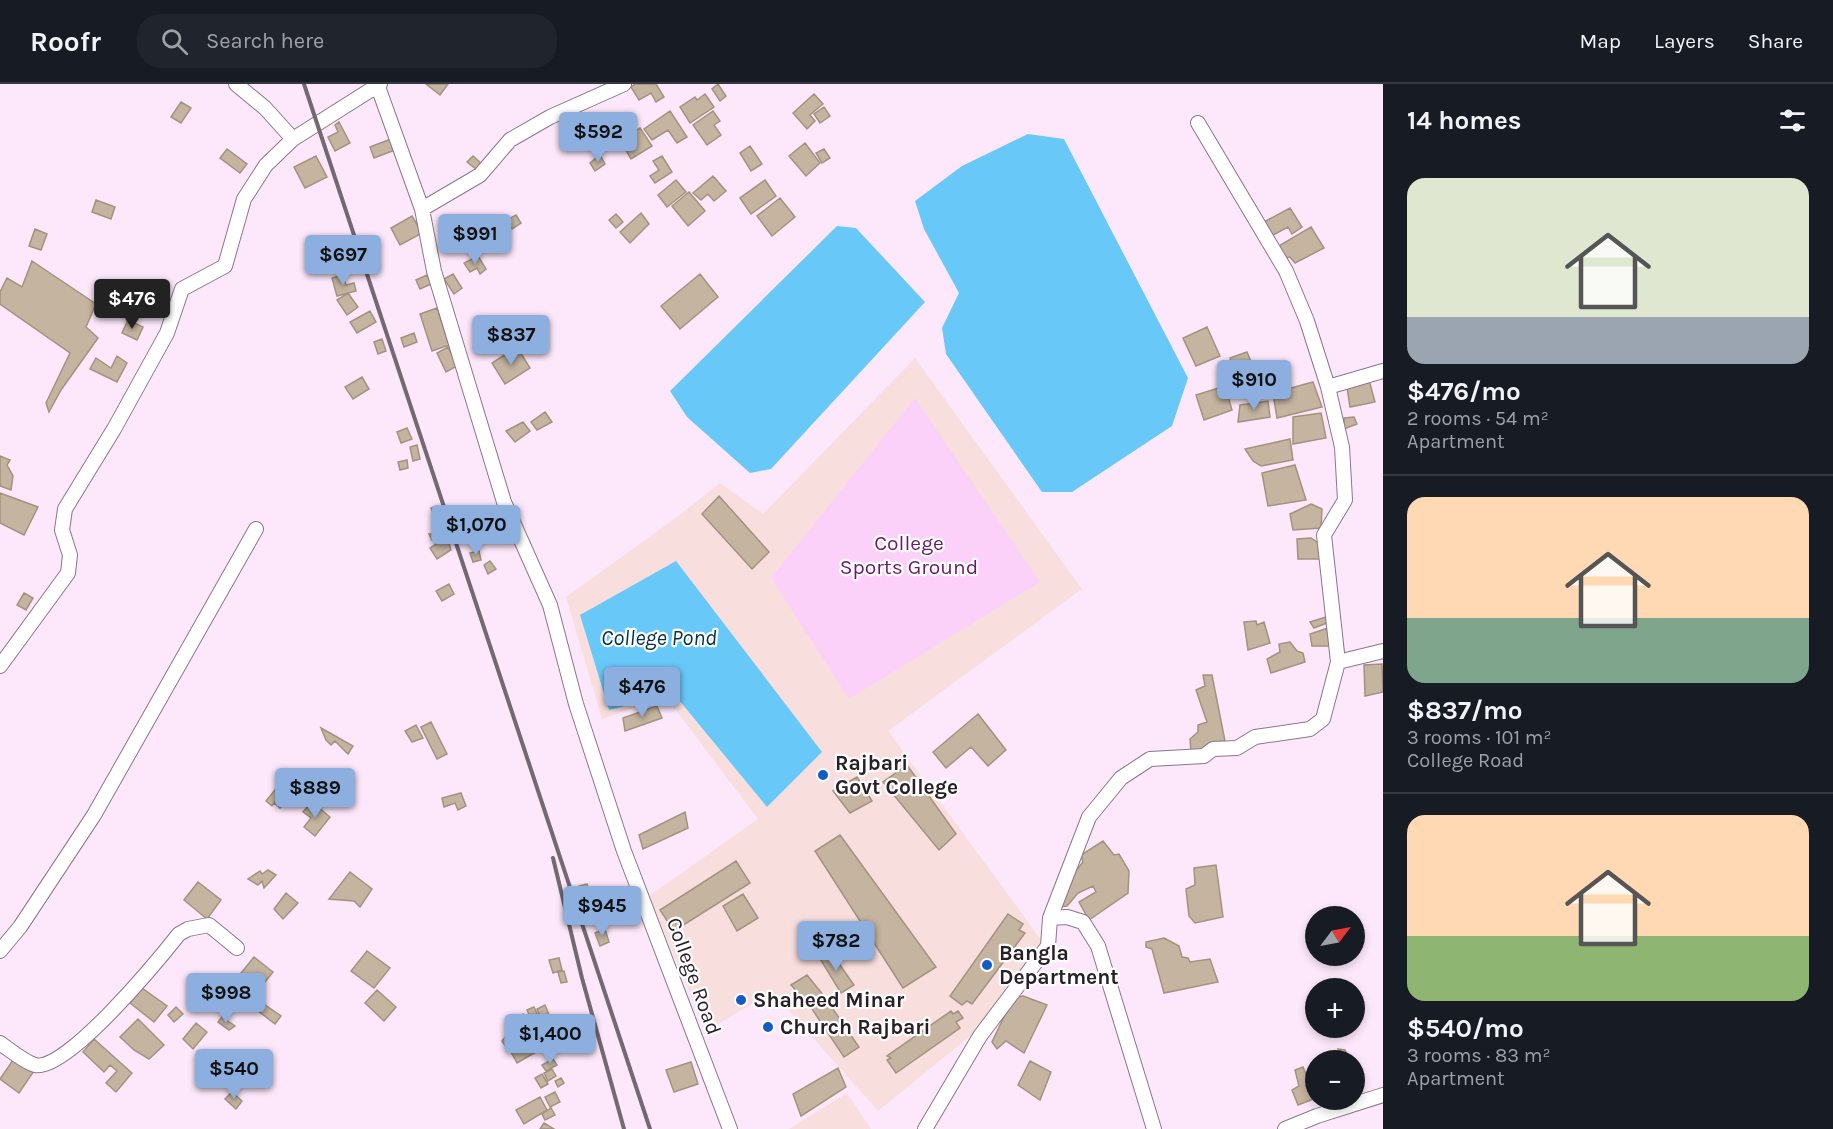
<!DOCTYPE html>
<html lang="en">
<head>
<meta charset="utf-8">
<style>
	:root { --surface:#171b24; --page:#20242c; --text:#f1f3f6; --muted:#9ea1a6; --line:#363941; --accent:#8dafe0 }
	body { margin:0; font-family:Karla,sans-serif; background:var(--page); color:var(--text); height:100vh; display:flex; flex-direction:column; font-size:22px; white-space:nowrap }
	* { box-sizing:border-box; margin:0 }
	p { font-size:20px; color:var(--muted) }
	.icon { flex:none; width:33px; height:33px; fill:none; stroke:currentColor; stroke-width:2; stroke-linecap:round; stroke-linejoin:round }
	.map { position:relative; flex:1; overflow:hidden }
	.sheet { display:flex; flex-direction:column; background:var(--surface); width:450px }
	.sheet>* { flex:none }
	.needle { width:39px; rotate:58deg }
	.buttons { position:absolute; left:1305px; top:822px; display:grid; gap:12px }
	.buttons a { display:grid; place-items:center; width:60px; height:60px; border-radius:50%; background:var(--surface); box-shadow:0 3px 9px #0003; font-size:30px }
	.price { position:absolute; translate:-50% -51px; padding:0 14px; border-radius:6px; background:var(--accent); color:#111; font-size:20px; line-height:39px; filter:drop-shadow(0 2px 3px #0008) }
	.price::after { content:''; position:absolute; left:50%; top:36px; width:18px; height:14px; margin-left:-9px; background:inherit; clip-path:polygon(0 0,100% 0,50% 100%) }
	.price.current { background:#222; color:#fff }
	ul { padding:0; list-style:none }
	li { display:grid; align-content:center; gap:12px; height:318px; padding:0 24px }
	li+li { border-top:2px solid var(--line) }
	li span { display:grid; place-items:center; height:186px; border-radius:18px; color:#555 }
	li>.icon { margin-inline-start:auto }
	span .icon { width:108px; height:108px; fill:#fffc; stroke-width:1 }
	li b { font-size:26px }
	h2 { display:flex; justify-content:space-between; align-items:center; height:72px; padding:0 24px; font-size:26px }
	header { display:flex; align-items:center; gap:36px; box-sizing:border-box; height:84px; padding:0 30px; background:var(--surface); border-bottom:2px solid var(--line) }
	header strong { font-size:28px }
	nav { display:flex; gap:33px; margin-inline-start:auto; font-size:21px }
	.search { width:420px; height:54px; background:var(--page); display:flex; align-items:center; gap:15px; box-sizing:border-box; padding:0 21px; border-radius:24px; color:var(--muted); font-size:22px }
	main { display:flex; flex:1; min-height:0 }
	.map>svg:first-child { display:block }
</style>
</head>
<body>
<header>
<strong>Roofr</strong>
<div class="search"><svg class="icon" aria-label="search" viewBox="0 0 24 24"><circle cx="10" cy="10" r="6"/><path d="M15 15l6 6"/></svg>Search here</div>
<nav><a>Map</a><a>Layers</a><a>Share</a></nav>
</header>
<main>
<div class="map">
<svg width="1383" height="1045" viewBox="0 0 1383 1045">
	<rect width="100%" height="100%" fill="#fde8fb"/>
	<!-- education -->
	<path fill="#f9dede" d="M915 274 1082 505 888 647 1045 861 974 949 878 1027 772 908 706 947 649 812 758 735 666 613 602 635 566 513 673 436 720 399 763 430Z
		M847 1009 871 1045H789Z"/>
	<!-- green -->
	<path fill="#fbd1f9" d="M915 314 1040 498 849 615 771 494Z"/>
	<!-- water -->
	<path fill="#68c8f8" d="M1028 50 1064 55 1188 294 1172 342 1072 408H1042L946 270 942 244 959 209 924 145 915 117 962 82Z
		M837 142 856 144 925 218 771 385 750 389 687 333 670 307Z
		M676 477 822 668 767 723 674 610 609 626 580 531Z"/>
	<!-- building -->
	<path fill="#c5b49f" stroke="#a3927f" stroke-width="1.5" d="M426 0H448L440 11Z
		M635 0H656L664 13 656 18 651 9 639 16 631 3Z
		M718 0 726 12 720 17 712 5Z
		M705 10 714 23 690 39 680 23 695 13 697 16Z
		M814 10 823 20 810 31 815 37 807 45 793 29Z
		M181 18 191 24 181 39 171 33Z
		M824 23 830 32 820 39 814 30Z
		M670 27 687 53 677 59 668 46 652 56 644 45Z
		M713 27 720 37 714 41 721 51 707 61 693 41Z
		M339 38 350 59 335 67 328 53 338 48 335 41Z
		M640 44 652 62 631 75 620 56Z
		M391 55 395 66 374 74 370 63Z
		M805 59 820 79 806 92 789 72Z
		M750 62 762 80 751 87 740 69Z
		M227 65 247 80 240 89 220 74Z
		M824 65 830 74 822 79 816 69Z
		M600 71 605 80 595 87 590 79Z
		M316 72 327 93 305 104 294 83Z
		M473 72 482 80 477 86 467 78Z
		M662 72 672 88 655 99 650 92 659 86 653 77Z
		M713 92 726 107 714 117 708 110 701 116 693 109Z
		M676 96 686 108 667 123 658 111Z
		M765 96 776 112 751 130 740 114Z
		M689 108 705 127 688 142 672 122Z
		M780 114 795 133 772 152 757 132Z
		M96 116 115 123 111 135 92 128Z
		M1290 124 1302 143 1292 150 1288 143 1273 151 1264 138Z
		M641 129 649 140 630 159 620 148Z
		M616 130 623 138 616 144 609 136Z
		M516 131 521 139 512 145 507 136Z
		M412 132 422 149 400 161 391 144Z
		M1311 143 1324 164 1295 179 1290 173 1281 175 1277 163Z
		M35 145 47 150 41 166 29 162Z
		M352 164 355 169 347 175 344 167Z
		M478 172 486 185 480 190 477 184 470 188 464 179Z
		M32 177 96 220 86 243 98 254 61 306 49 328 46 319 70 269 0 220V208L7 194 22 203Z
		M453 190 462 204 454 210 444 195Z
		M700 190 718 213 680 245 661 222Z
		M343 191 346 201 354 199 356 207 337 212 332 194Z
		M427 191 431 200 420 205 416 196Z
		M348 209 358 223 347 231 337 216Z
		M437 224 449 261 432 267 420 230Z
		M370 227 376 238 357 249 350 238Z
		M128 236 143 243 137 256 122 249Z
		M1207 243 1220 272 1196 282 1183 254Z
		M414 249 417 258 404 263 401 254Z
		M382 255 386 267 378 270 374 258Z
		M448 263 457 282 446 288 437 269Z
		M517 263 530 284 505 300 492 279Z
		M1247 268 1254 285 1236 299 1230 274Z
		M117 272 127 279 117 298 90 285 96 274 111 284Z
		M362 293 369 305 353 315 345 303Z
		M1369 296 1375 318 1350 323 1347 303Z
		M1313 298 1322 323 1277 334 1273 309Z
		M1225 302 1232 326 1204 336 1196 311Z
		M1268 317 1270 333 1238 338 1240 321Z
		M545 328 552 338 537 346 531 338Z
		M1321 329 1326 354 1293 360V333Z
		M1354 333 1357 340 1344 345V334Z
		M523 338 530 347 515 358 506 347Z
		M407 344 412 355 401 359 397 348Z
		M1290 355 1293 376 1261 382 1253 377 1245 365Z
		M417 361 420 375 413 377 410 363Z
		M0 372 10 376 7 381 13 392 11 406 0 402Z
		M407 376 408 384 400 386 398 378Z
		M1295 381 1306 416 1268 422 1262 389Z
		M0 409 38 423 24 451 0 439Z
		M719 412 769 468 752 485 702 430Z
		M1311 420 1322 425 1321 444 1293 446 1290 430Z
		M437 422 441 433 435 435 431 424Z
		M443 445 447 453 440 458 435 450Z
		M429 450H435L440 458 432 456Z
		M447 453 451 466 437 475 430 464Z
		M1311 454 1323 462 1324 475H1298L1297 455Z
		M479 467 481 476 473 478 470 469Z
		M490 477 496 485 488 490 484 481Z
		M449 500 454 510 442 517 436 507Z
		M24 509 33 514 26 526 17 521Z
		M1326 533 1327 539 1314 544 1310 538Z
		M1256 537 1257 541 1264 538 1270 559 1248 566 1244 538Z
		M1328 544 1330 562H1312L1310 550Z
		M1290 558 1297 567 1303 569 1305 578 1271 589 1267 575 1280 568 1279 560Z
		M1382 580 1383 608 1365 612 1364 581Z
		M1203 591H1212L1225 657 1209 659 1198 668 1191 669 1190 655 1198 648V641L1207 638 1196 606 1205 602Z
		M657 622 662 634 625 647 623 634Z
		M978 630 1006 666 988 682 971 663 946 684 933 668Z
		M431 638 447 670 437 675 421 643Z
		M416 641 423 654 412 658 405 647Z
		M321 644 353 662 348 670 335 657 331 661 326 656Z
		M907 681 956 750 939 766 883 698Z
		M857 693 872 717 850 729 833 707Z
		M284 695 296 705 288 715 281 710 272 722 266 717Z
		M461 709 466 722 458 726 455 719 444 723 442 714Z
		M281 710 288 715 280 724 274 719Z
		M312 718 330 733 315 752 304 743 311 734 303 728Z
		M685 728 688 744 643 765 639 751Z
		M840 751 936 883 903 904 815 767Z
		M1103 757 1114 771 1119 770 1129 787 1128 809 1089 836 1079 818 1096 808 1093 802 1078 809 1067 822 1058 823 1062 807 1071 800 1074 789 1083 778 1081 771Z
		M736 777 750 799 674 847 660 826Z
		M1216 781 1223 833 1195 839 1189 832 1186 805 1195 801 1194 784Z
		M268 786 276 791 264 804 262 797 258 801 248 795 260 787 262 790Z
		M350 788 372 805 360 823 354 817 329 815Z
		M198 798 221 816 207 835 184 816Z
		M587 800 591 813 582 815 579 802Z
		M286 809 298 819 283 835 274 825Z
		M743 810 758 834 737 847 723 822Z
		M1008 830 1023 840 1019 846 1025 849 972 920 967 917 962 921 950 912Z
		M605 845 609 858 600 862 595 849Z
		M1164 854 1179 862 1182 873 1188 874 1190 878 1210 875 1218 898 1164 909 1152 865 1146 863V858Z
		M367 867 390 884 374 904 351 887Z
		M830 867 854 901 841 909 819 873Z
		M254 873 273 888 252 914 233 899Z
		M559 874 562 886 553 889 549 876Z
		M564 887 567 898 561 899 558 888Z
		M807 891 824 912 810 922 791 901Z
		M142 904 167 922 154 938 130 919Z
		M377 906 396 923 384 937 365 919Z
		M824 912 859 963 844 973 810 922Z
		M1023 912 1047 921 1024 969 1006 957 997 965 992 958 1013 914Z
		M258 916 281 932 275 940 253 923Z
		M545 921 552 938 544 941 537 925Z
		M176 923 183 930 174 938 168 931Z
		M534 923 544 945 537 948 527 926Z
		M951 927 953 930 958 927 963 934 956 938 960 944 896 989 887 976 891 974 887 972Z
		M523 930 535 949 508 966 502 957Z
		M222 933 235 942 229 946 218 938Z
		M138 935 164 961 149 975 134 966 120 953Z
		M196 939 207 948 193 965 183 955Z
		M536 952 543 964 517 979 510 966Z
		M94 955 132 989 116 1008 106 999 117 987 110 981 104 988 83 968Z
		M1338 965 1345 966 1349 975 1354 976H1340Z
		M15 973 34 987 19 1009 0 995Z
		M553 975 557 981 546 987 542 981Z
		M1030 977 1051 988 1040 1016 1018 1001Z
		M1354 977 1358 1004H1354Z
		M691 978 698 1000 674 1008 666 986Z
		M1303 983 1316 1014 1298 1021 1292 1006 1299 1002 1295 986Z
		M838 984 846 1003 801 1032 793 1010Z
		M552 985 556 992 548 997 544 989Z
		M542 990 548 1000 541 1004 535 994Z
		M561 994 564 999 558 1003 555 997Z
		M232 1008 242 1017 236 1025 225 1015Z
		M555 1008 560 1018 550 1023 545 1013Z
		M540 1013 547 1026 524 1040 516 1026Z
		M551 1024 555 1031 545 1036 542 1030Z
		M544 1039 554 1045H540Z"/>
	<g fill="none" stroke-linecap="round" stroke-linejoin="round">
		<defs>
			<path id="minor" d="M236 0 265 24 293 55
				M377 0 422 125 434 187 504 418 550 521 576 620 624 767 730 1045
				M422 125 480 91 510 56 550 33 624 0
				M1328 303 1383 287
				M1338 578 1383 567
				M0 582 68 489 70 471 62 446 65 425 114 345 167 249 182 205 225 182 244 115 266 81 293 55 380 0
				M1050 834 1067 833 1083 838 1098 862 1154 1045
				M0 867 20 843 94 731 256 445
				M0 959C10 966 24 978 35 981 66 989 160 874 179 850L188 845 209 841 237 864
				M925 1045 980 952 1048 862 1050 834 1089 733 1121 694 1150 675 1204 672 1213 665 1237 664 1255 653 1310 645 1323 635 1338 578 1324 451 1345 416 1342 363 1328 303 1307 237 1286 187 1198 39
				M1285 1045 1317 1032 1383 1011"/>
		</defs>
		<!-- minor casing -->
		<use href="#minor" stroke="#8a7789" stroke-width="16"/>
		<!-- minor -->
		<use href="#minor" stroke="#fff" stroke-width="14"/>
		<!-- rail -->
		<path stroke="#746873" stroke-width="4" d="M304 0 650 1045
			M553 774 582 894 624 1045"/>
	</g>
	<!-- markers -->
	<g fill="#135bc6" stroke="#fdfdfd" stroke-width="2">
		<circle cx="823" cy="691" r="6"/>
		<circle cx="987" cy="881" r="6"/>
		<circle cx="741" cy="916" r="6"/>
		<circle cx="768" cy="943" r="6"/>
	</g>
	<g text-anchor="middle" stroke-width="4.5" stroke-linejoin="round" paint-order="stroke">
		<!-- park labels -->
		<g font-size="21" fill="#671b68" stroke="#fdfdfd">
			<text x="909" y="466">College<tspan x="909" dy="24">Sports Ground</tspan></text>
		</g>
		<!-- poi labels -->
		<g font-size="21" font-weight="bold" fill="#272027" stroke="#fdfdfd" text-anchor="start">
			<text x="835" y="686">Rajbari<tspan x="835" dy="24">Govt College</tspan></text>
			<text x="999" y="876">Bangla<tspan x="999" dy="24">Department</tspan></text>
			<text x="753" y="923">Shaheed Minar</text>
			<text x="780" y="950">Church Rajbari</text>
		</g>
		<!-- street labels -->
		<g font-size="21" fill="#272027" stroke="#fdfdfd">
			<text transform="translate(694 892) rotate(70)" y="7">College Road</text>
		</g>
		<!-- water labels -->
		<g font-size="22" font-style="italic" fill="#053245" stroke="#fdfdfd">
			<text x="659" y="561">College Pond</text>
		</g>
	</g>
</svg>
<div class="buttons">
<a><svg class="needle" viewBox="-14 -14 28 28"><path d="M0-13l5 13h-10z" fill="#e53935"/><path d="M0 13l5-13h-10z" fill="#9ea1a6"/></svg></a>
<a>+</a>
<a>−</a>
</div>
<b class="price" style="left:598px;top:79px">$592</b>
<b class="price" style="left:475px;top:181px">$991</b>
<b class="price" style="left:343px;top:202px">$697</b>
<b class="price current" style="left:132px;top:246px">$476</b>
<b class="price" style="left:511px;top:282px">$837</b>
<b class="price" style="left:1254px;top:327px">$910</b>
<b class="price" style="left:476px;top:472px">$1,070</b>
<b class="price" style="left:642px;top:634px">$476</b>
<b class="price" style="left:315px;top:735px">$889</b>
<b class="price" style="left:602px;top:853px">$945</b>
<b class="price" style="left:836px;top:888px">$782</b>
<b class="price" style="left:226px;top:940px">$998</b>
<b class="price" style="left:550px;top:981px">$1,400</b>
<b class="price" style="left:234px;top:1016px">$540</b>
</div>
<section class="sheet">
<h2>14 homes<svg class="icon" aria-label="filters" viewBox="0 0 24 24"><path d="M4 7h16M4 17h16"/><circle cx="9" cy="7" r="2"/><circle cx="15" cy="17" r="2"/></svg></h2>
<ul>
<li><span style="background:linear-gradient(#dfe7d0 75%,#9aa5b1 0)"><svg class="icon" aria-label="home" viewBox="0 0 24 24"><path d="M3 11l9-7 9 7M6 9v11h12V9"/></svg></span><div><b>$476/mo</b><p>2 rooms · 54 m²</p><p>Apartment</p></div></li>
<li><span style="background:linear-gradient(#ffd9b3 65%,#7fa58c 0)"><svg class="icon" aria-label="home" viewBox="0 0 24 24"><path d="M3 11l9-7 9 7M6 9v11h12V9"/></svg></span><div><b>$837/mo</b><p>3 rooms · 101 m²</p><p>College Road</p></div></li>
<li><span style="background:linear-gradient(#ffd9b3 65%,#8fb573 0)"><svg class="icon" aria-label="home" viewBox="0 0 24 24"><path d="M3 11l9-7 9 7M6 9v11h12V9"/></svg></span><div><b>$540/mo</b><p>3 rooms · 83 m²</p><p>Apartment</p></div></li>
</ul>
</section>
</main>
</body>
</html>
